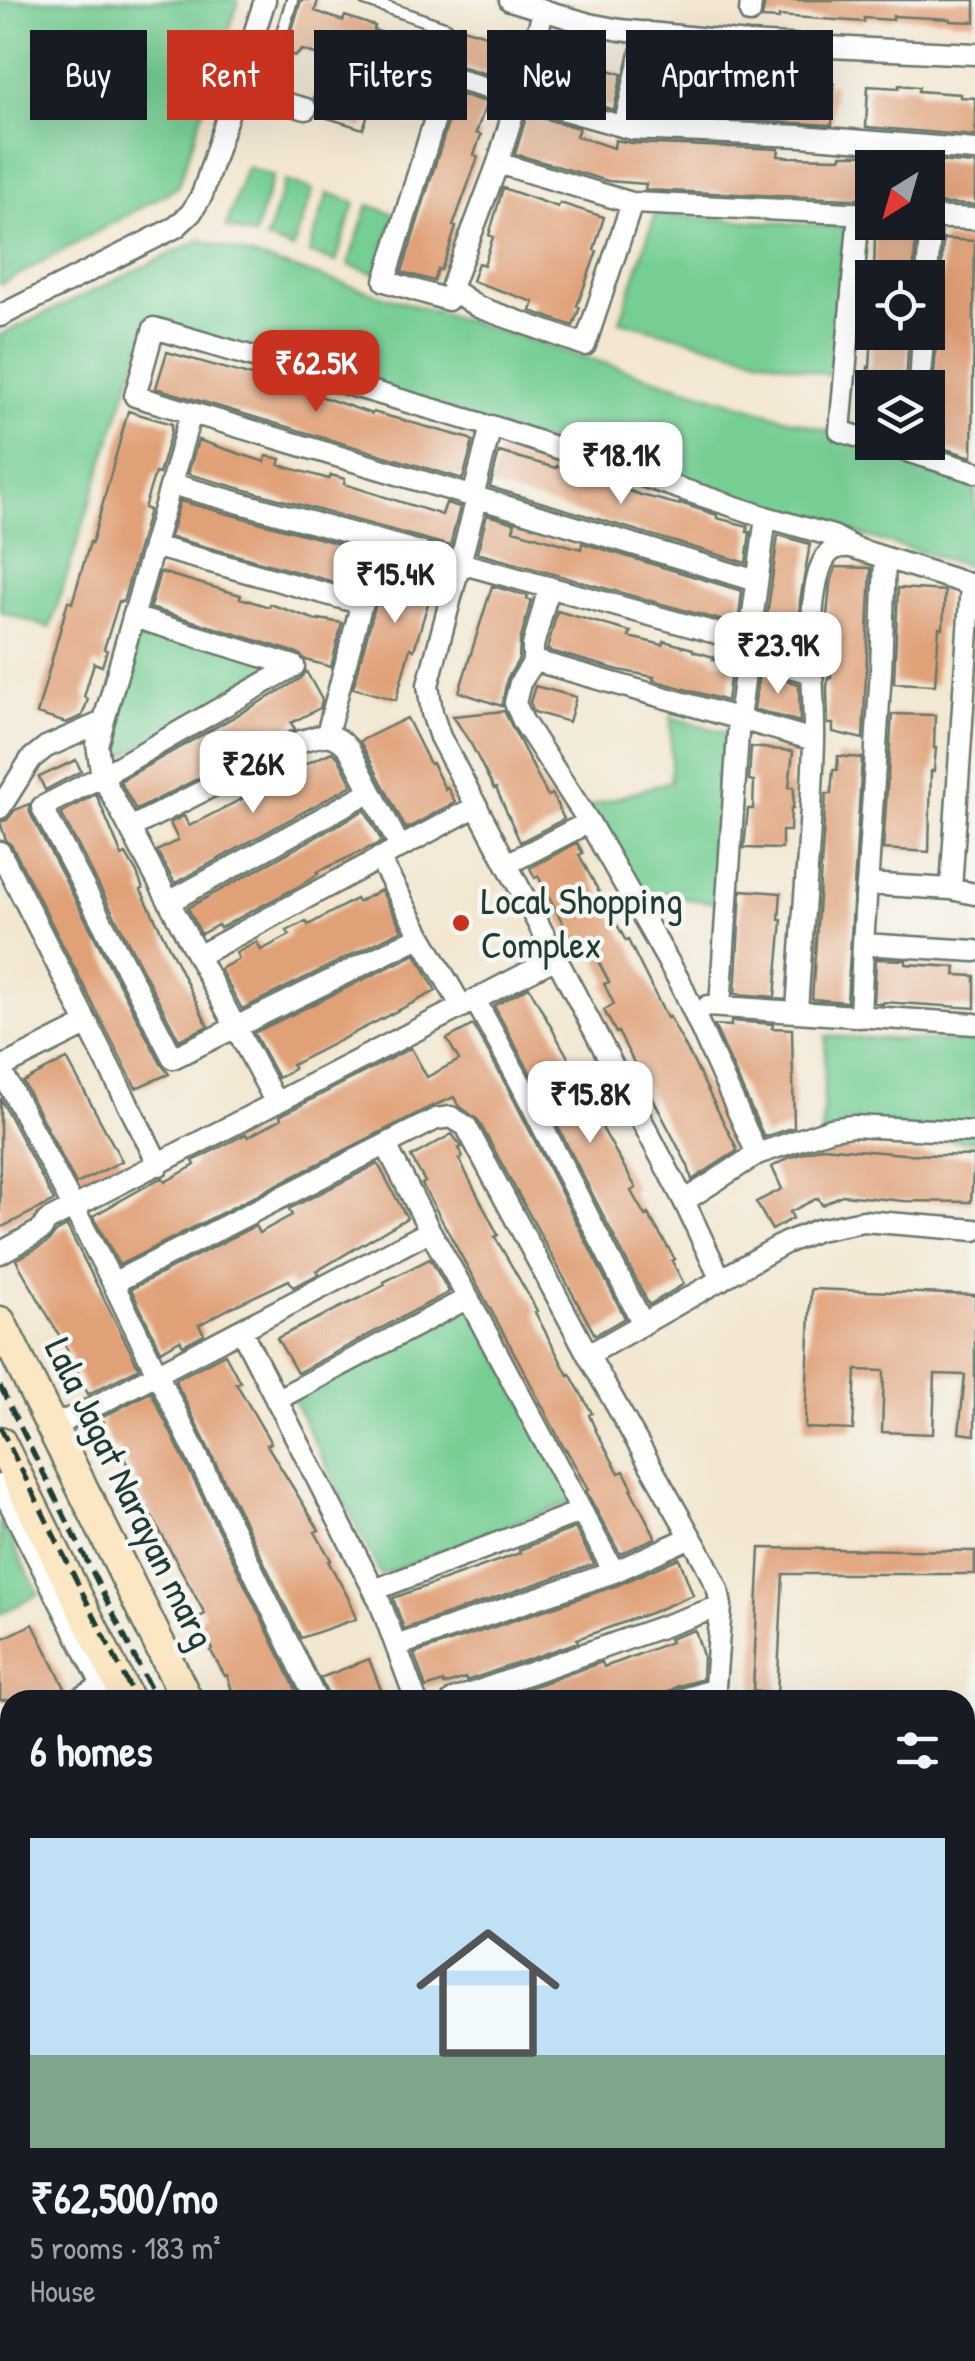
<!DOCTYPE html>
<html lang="en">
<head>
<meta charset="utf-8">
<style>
	:root { --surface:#171b24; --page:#20242c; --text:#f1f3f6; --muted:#9ea1a6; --accent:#c8321e }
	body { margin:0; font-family:"Patrick Hand",sans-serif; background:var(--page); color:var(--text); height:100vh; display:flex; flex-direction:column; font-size:38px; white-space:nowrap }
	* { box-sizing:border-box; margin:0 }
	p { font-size:32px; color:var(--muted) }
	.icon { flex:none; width:55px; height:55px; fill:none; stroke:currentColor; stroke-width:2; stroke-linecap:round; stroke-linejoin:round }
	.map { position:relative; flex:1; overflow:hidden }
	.drawer { position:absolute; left:0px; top:1690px; width:975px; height:672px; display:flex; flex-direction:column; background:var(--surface); border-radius:30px 30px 0 0; box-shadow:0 10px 40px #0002 }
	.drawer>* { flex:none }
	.banner { position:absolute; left:30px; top:30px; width:915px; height:90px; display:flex; gap:20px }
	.needle { width:65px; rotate:217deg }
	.buttons { position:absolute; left:855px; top:150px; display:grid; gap:20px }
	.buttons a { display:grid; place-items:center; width:90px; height:90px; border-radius:0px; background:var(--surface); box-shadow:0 10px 40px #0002; font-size:50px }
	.price { position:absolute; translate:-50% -85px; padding:0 22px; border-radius:20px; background:#fff; color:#222; font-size:32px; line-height:65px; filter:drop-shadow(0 2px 5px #0008) }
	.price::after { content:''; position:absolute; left:50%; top:60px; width:30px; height:22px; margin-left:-15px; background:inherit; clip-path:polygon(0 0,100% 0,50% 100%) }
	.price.selected { background:var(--accent); color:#fff }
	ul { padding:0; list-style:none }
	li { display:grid; align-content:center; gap:20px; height:530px; padding:0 30px }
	li span { display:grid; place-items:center; height:310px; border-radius:0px; color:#555 }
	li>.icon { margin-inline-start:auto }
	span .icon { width:180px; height:180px; fill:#fffc; stroke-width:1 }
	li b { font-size:42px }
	h2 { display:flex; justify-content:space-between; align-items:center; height:120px; padding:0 30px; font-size:42px }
	.tag { padding:0 35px; border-radius:0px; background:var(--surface); box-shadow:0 10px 40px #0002; font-size:35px; line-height:90px }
	.tag.selected { background:var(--accent); color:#fff }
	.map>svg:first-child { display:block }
</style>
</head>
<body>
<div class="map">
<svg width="975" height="2361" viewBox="0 0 975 2361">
	<rect width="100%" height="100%" fill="#f6f6f2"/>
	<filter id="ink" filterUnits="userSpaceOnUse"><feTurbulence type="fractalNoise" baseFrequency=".01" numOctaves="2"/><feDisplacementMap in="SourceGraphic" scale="20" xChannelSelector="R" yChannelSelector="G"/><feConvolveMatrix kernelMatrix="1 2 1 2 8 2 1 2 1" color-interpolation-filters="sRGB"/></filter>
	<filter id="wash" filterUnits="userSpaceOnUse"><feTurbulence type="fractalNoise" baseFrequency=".0048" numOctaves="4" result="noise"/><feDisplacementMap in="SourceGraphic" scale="40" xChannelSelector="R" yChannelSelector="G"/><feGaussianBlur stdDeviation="2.25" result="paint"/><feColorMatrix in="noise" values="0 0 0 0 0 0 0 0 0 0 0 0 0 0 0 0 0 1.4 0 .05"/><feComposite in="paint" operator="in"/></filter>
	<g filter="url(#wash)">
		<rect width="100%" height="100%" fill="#f3e7d2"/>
		<!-- green -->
		<path fill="#76ce94" stroke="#4a8664" stroke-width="2.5" d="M0 0H239L178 187 0 285Z
			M246 167 273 176 254 236 226 227Z
			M285 181 313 190 293 249 266 240Z
			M328 193 355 202 336 262 309 253Z
			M368 205 395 214 376 274 348 265Z
			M655 215 849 227 835 377 620 321Z
			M200 240 975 476V568L147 326 50 628 0 611V335Z
			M143 619 294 666 112 762 118 709Z
			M671 717 739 736 725 904 630 891 587 807 671 781Z
			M826 1036 975 1043V1141L822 1134Z
			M466 1293 576 1500 381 1575 287 1387Z
			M0 1520 39 1594 0 1614Z
			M975 2297V2361H764L762 2355 773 2352H965V2300Z"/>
		<g id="blocks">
			<!-- building -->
			<path fill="#e0a078" d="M301 0H318L315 11 343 21 345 16 375 26 374 30 408 42 410 34 433 42 414 93 379 81 363 129 318 115 319 106 314 98 326 57 302 50 296 56 285 53Z
				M765 0H975V22L950 21V19L893 16V20L864 18V22L779 16V19L762 18Z
				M463 28 519 45 509 80 452 64H444L449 48 456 50Z
				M545 53 575 63 576 59 622 74 614 110 535 87Z
				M694 70 716 71V79L834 84 832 125 658 116 660 72 694 74Z
				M899 85 919 87 918 91 960 94V97L975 98V136L866 127 868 86 899 88Z
				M457 94 487 102 476 133 481 135 474 155 478 157 453 226 456 227 449 249 441 270 438 269 434 281 402 272Z
				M527 114 579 128 576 136 614 148 615 140 631 143 779 149 778 156 787 157 840 158 841 155H865L975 164V205L928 203V168H872V200L645 190 646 184 608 181 515 154Z
				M503 188 558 207 560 203 604 217 594 250 597 251 577 306 580 307 573 326 531 311 534 302 472 281 478 263 484 265 493 237 489 235Z
				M875 234 916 236 913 278H874Z
				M943 239 975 241 972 457 929 444 937 333 931 321 932 290 938 286 941 280Z
				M872 332H909L906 388 866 387 868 367 870 368Z
				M167 352 305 391 372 414 373 412 467 438 473 441 463 479 156 388Z
				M128 411 172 424 171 432 159 474 155 473 144 508 149 510 123 602 119 601 104 649 107 650 102 666 94 663 84 697 88 699 82 716 66 723 37 714 68 601 72 603 90 542 92 543Z
				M198 440 265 462 266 456 281 459 279 465 329 479 331 475 345 479 344 484 442 515 446 503 460 507 450 546 188 474Z
				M499 452 556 468 557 466 641 495 680 505V503L717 515V518L748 526 747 532H750L746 563 490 487Z
				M180 501 362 550 352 587 170 537Z
				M487 515 515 523 513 530 581 549 582 543 742 591 738 625 477 553Z
				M778 535 810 544 800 601 798 655 763 646Z
				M388 558 442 572 433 601 429 600 414 650 410 648 396 700 353 688Z
				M836 567 871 568 863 739 833 732V724H828L827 688 828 678H831L832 650 825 649 826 626 830 585Z
				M160 572 241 595 240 598 269 607 270 604 319 621V619L342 623 331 667 306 660 298 653 150 608Z
				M492 586 528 596 527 599 531 600 520 642 519 659 507 679 502 706 459 692Z
				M898 588 945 591 943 628H939L935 685 894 683Z
				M557 611 631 632 629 637 663 645 664 641 693 649V651L714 657 713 660 732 665 727 701 653 680 654 677 619 670 547 650Z
				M306 671 322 700 320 708 291 723 295 729 136 810 120 781 278 692 301 678Z
				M759 673 799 684 800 722 754 709Z
				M535 686 576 697 569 722 534 712 530 702Z
				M504 711 548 796 552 794 564 819 520 842 496 788 494 789 471 744 453 716Z
				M892 714 935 715 934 748H936L934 771H931L929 852 883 849Z
				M407 718 430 764 432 763 445 789 447 787 455 802 406 829 360 741Z
				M751 747 793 751 789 787H794L793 808H791L790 831H782V849L744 848 748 809H753L754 781 749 780Z
				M332 752 338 757 352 785 175 883 157 851 178 840 170 823 184 816 189 826 253 793 252 790 274 778Z
				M838 756 862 758 847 1002 812 999 826 794H831L833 770H837Z
				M76 760 81 771 45 790 39 777Z
				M96 794 122 856 126 854 137 873 143 889 141 890 208 1026 179 1040 61 813Z
				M29 804 30 813 161 1064 169 1074 136 1088 12 846 6 840 0 822 7 820 15 810Z
				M365 810 382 842 317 872 318 874 299 886 220 928 218 925 201 934 188 908Z
				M577 843 583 853 579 855 626 941 628 940 667 1018 669 1016 691 1057 736 1147 737 1151 692 1180 688 1166 618 1032 616 1033 604 1010 614 1004 604 984 609 982 591 948 577 956 566 934 568 933 538 876 535 878 530 868Z
				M381 890 402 930 242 1009 220 969 239 959 236 953 257 942 261 950 290 935 287 931 306 921 308 925 356 899 358 902Z
				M741 890 781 893 779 920H782L775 997 735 994Z
				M416 954 436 991 292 1065 294 1069 278 1078 254 1033Z
				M876 959 906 960V964L956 967 955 975 975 976V1008L883 1002V1004L874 1003Z
				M529 987 576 1072 573 1073 583 1094 636 1188 631 1191 645 1216 648 1214 675 1259 672 1261 684 1284 649 1305 533 1078 494 1006Z
				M731 1021 773 1024 772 1028 792 1029 794 1127 764 1137 714 1025 731 1026Z
				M473 1025 509 1090 625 1318 595 1335 478 1120 458 1105 454 1097 430 1107 119 1265 93 1216 159 1179 163 1178 165 1182 195 1165 193 1161 246 1134 248 1137 281 1119 280 1116 411 1048 427 1077 459 1060 447 1039Z
				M67 1059 122 1161 76 1184 23 1082Z
				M0 1098 54 1201 0 1228Z
				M452 1134 462 1147 459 1148 463 1157 459 1159 498 1235 495 1237 529 1296 537 1311 535 1312 568 1375 570 1374 592 1413 589 1415 597 1433 619 1473 624 1471 633 1489 631 1490 654 1534 655 1538 620 1554 586 1491 588 1490 566 1449 565 1450 523 1369 422 1184 425 1182 411 1157Z
				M822 1147 903 1154 974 1156 971 1202 903 1201 842 1195 822 1205 818 1198 790 1212 793 1218 772 1230 756 1202 782 1189 772 1167 788 1158Z
				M378 1164 407 1218 317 1271 319 1274 293 1287 289 1280 232 1307 199 1325 204 1334 183 1345 180 1340 161 1351 131 1289 255 1226 259 1233 292 1215 289 1209Z
				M67 1226 139 1368 88 1394 67 1349 16 1260 48 1242 56 1232Z
				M430 1259 449 1292 297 1373 277 1338 360 1298 385 1285 384 1282Z
				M811 1289 975 1295V1435L959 1433 965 1375 935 1374 933 1434 882 1432 884 1371 856 1370 853 1430 805 1428Z
				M225 1354 240 1382 236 1383 271 1443 267 1445 319 1530 315 1532 331 1560 328 1561 349 1599 356 1619 301 1638 175 1380Z
				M151 1392 301 1700H235L227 1675 225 1676 211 1651 213 1650 196 1619 205 1614 150 1513 134 1482 136 1481 118 1447 114 1449 101 1424 104 1422 101 1418Z
				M575 1528 594 1564 404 1629 393 1598 520 1553 519 1550Z
				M760 1548 975 1551V1574H783L777 1695 753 1691Z
				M679 1558 693 1595 650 1613 577 1639 578 1642 466 1681 465 1678 444 1685 443 1682 426 1688 414 1654 618 1585Z
				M33 1624 67 1692 64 1700H0V1640Z
				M695 1630 703 1656 702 1679 676 1687 662 1696 664 1700 497 1699 602 1662 604 1667 621 1661 671 1642 669 1639Z
				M369 1659 385 1700H330L320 1678Z"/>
		</g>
	</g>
	<g filter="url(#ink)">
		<use href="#blocks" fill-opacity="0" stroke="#69786b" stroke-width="2.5"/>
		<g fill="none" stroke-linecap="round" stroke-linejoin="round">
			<defs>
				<path id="lane" d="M365 0 447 28 424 94
					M263 96 292 0"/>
				<path id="street" d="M510 0 589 24 620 30 748 43 975 54
					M544 10 498 163 452 285 454 291 478 307 585 345 632 203
					M750 13 751 0
					M236 90 306 109
					M624 127 646 32
					M498 163 632 203 872 214
					M859 213 840 431 872 441
					M928 217 975 219
					M927 278 931 217
					M448 300 385 281 448 77 632 129 801 136 975 150
					M0 316 176 227 191 213 202 195 265 0
					M920 388 923 332
					M191 413 97 745 102 776 276 1103
					M480 423 154 328 135 396 757 581
					M877 442 975 472
					M171 484 749 642
					M473 497 491 426 766 517 833 536 851 546
					M477 498 428 685 432 713 440 737 684 1201 721 1280
					M153 546 363 604
					M133 617 294 666 102 776 42 807 173 1058 421 936
					M747 656 813 673
					M533 663V646L549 587
					M327 734 378 542
					M0 808 31 759 46 747 103 722
					M130 828 301 741C323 735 333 730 349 749L400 847
					M0 852 159 1165
					M379 858 421 936 462 1007
					M507 864 589 822
					M867 888 881 670 885 558
					M951 889 971 585
					M975 894 951 889 867 884 863 944 975 951
					M169 902 371 791
					M198 956 477 806
					M475 1000 521 1084 643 1324
					M708 1006 975 1024
					M720 1007 739 718 766 517
					M797 1012C802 921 812 830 814 738 815 690 804 608 822 564 828 550 836 546 851 547L975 586
					M860 1017 863 944
					M0 1068 113 1283 316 1700
					M0 1068 88 1024
					M386 1145 430 1231 468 1298
					M757 1154 681 984 589 822 523 721 515 703 520 683 533 663 539 662 814 740
					M684 1201 757 1154 831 1129 852 1126 975 1132
					M0 1253 41 1230 47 1221 556 958
					M113 1283 436 1119 451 1117 466 1126 588 1355 705 1562 718 1590 721 1606 714 1700
					M241 1330 379 1600 416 1700
					M588 1355 785 1243 818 1230 863 1221 975 1230
					M276 1400 468 1298 614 1572
					M52 1426 78 1415 430 1231
					M0 1485 110 1700
					M374 1590 582 1511
					M396 1646 614 1572 691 1537
					M78 1700 103 1685 116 1682
					M453 1700 721 1606
					M681 1700 715 1689
					M0 1738 10 1736
					M0 1863 10 1885
					M965 2048 975 2089
					M0 2064 10 2063
					M965 2132 975 2130
					M0 2142 10 2141
					M965 2209 975 2207
					M965 2272 975 2270
					M0 2346 2 2361
					M187 2352 190 2361
					M264 2352 267 2361
					M458 2352 460 2361
					M523 2352 525 2361
					M603 2352 606 2361
					M748 2352 750 2361
					M85 2361 119 2352
					M635 2361 663 2352"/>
				<path id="secondary" d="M0 1322 187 1700
					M0 1442 128 1700
					M0 1943 10 1942
					M0 1966 10 1965
					M369 2352 371 2361
					M419 2352 421 2361"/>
			</defs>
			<!-- lane casing -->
			<use href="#lane" stroke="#69786b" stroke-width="15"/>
			<!-- street casing -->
			<use href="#street" stroke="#69786b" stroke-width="25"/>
			<!-- secondary casing -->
			<use href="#secondary" stroke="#69786b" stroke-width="35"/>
			<!-- lane -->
			<use href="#lane" stroke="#fff" stroke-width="10"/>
			<!-- street -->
			<use href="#street" stroke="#fff" stroke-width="20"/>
			<!-- secondary -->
			<use href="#secondary" stroke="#fbe7c3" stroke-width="30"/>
			<!-- rail -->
			<path stroke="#1f3d34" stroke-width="5" stroke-dasharray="15 8" stroke-linecap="butt" d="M0 1386 156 1700
				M0 1427 136 1700
				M371 2352 373 2361
				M390 2352 392 2361"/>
		</g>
	</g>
	<!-- markers -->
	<circle fill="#c8321e" stroke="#f6f6f2" stroke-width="4" cx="461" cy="923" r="10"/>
	<g text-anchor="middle" stroke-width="9" stroke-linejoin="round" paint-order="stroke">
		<!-- poi labels -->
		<g font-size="38" fill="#1f3d34" stroke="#f6f6f2" text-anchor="start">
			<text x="481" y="914">Local Shopping<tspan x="481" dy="44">Complex</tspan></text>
		</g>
		<!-- street labels -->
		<g font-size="38" fill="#1f3d34" stroke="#f6f6f2">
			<text transform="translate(130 1493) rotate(64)" y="13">Lala Jagat Narayan marg</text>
		</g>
	</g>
</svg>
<div class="buttons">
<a><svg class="needle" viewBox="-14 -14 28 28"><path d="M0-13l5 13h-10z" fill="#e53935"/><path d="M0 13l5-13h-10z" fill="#9ea1a6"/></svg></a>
<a><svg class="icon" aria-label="locate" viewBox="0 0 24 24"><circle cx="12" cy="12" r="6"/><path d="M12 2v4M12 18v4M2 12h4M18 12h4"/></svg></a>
<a><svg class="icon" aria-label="layers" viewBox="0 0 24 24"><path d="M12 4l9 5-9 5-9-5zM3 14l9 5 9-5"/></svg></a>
</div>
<b class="price selected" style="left:316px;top:415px">₹62.5K</b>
<b class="price" style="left:621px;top:507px">₹18.1K</b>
<b class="price" style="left:395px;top:626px">₹15.4K</b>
<b class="price" style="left:778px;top:697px">₹23.9K</b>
<b class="price" style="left:253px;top:816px">₹26K</b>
<b class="price" style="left:590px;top:1146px">₹15.8K</b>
<div class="banner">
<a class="tag">Buy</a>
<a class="tag selected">Rent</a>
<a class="tag">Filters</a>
<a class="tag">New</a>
<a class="tag">Apartment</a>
</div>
<section class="drawer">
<h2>6 homes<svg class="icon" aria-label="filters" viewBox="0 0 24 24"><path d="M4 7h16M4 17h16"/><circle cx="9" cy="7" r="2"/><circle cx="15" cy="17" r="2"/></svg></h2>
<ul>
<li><span style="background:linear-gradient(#bfe0f5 70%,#7fa58c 0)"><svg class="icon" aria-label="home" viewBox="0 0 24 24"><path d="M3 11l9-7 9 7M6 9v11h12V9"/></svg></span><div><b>₹62,500/mo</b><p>5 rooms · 183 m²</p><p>House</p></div></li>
</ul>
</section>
</div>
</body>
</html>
